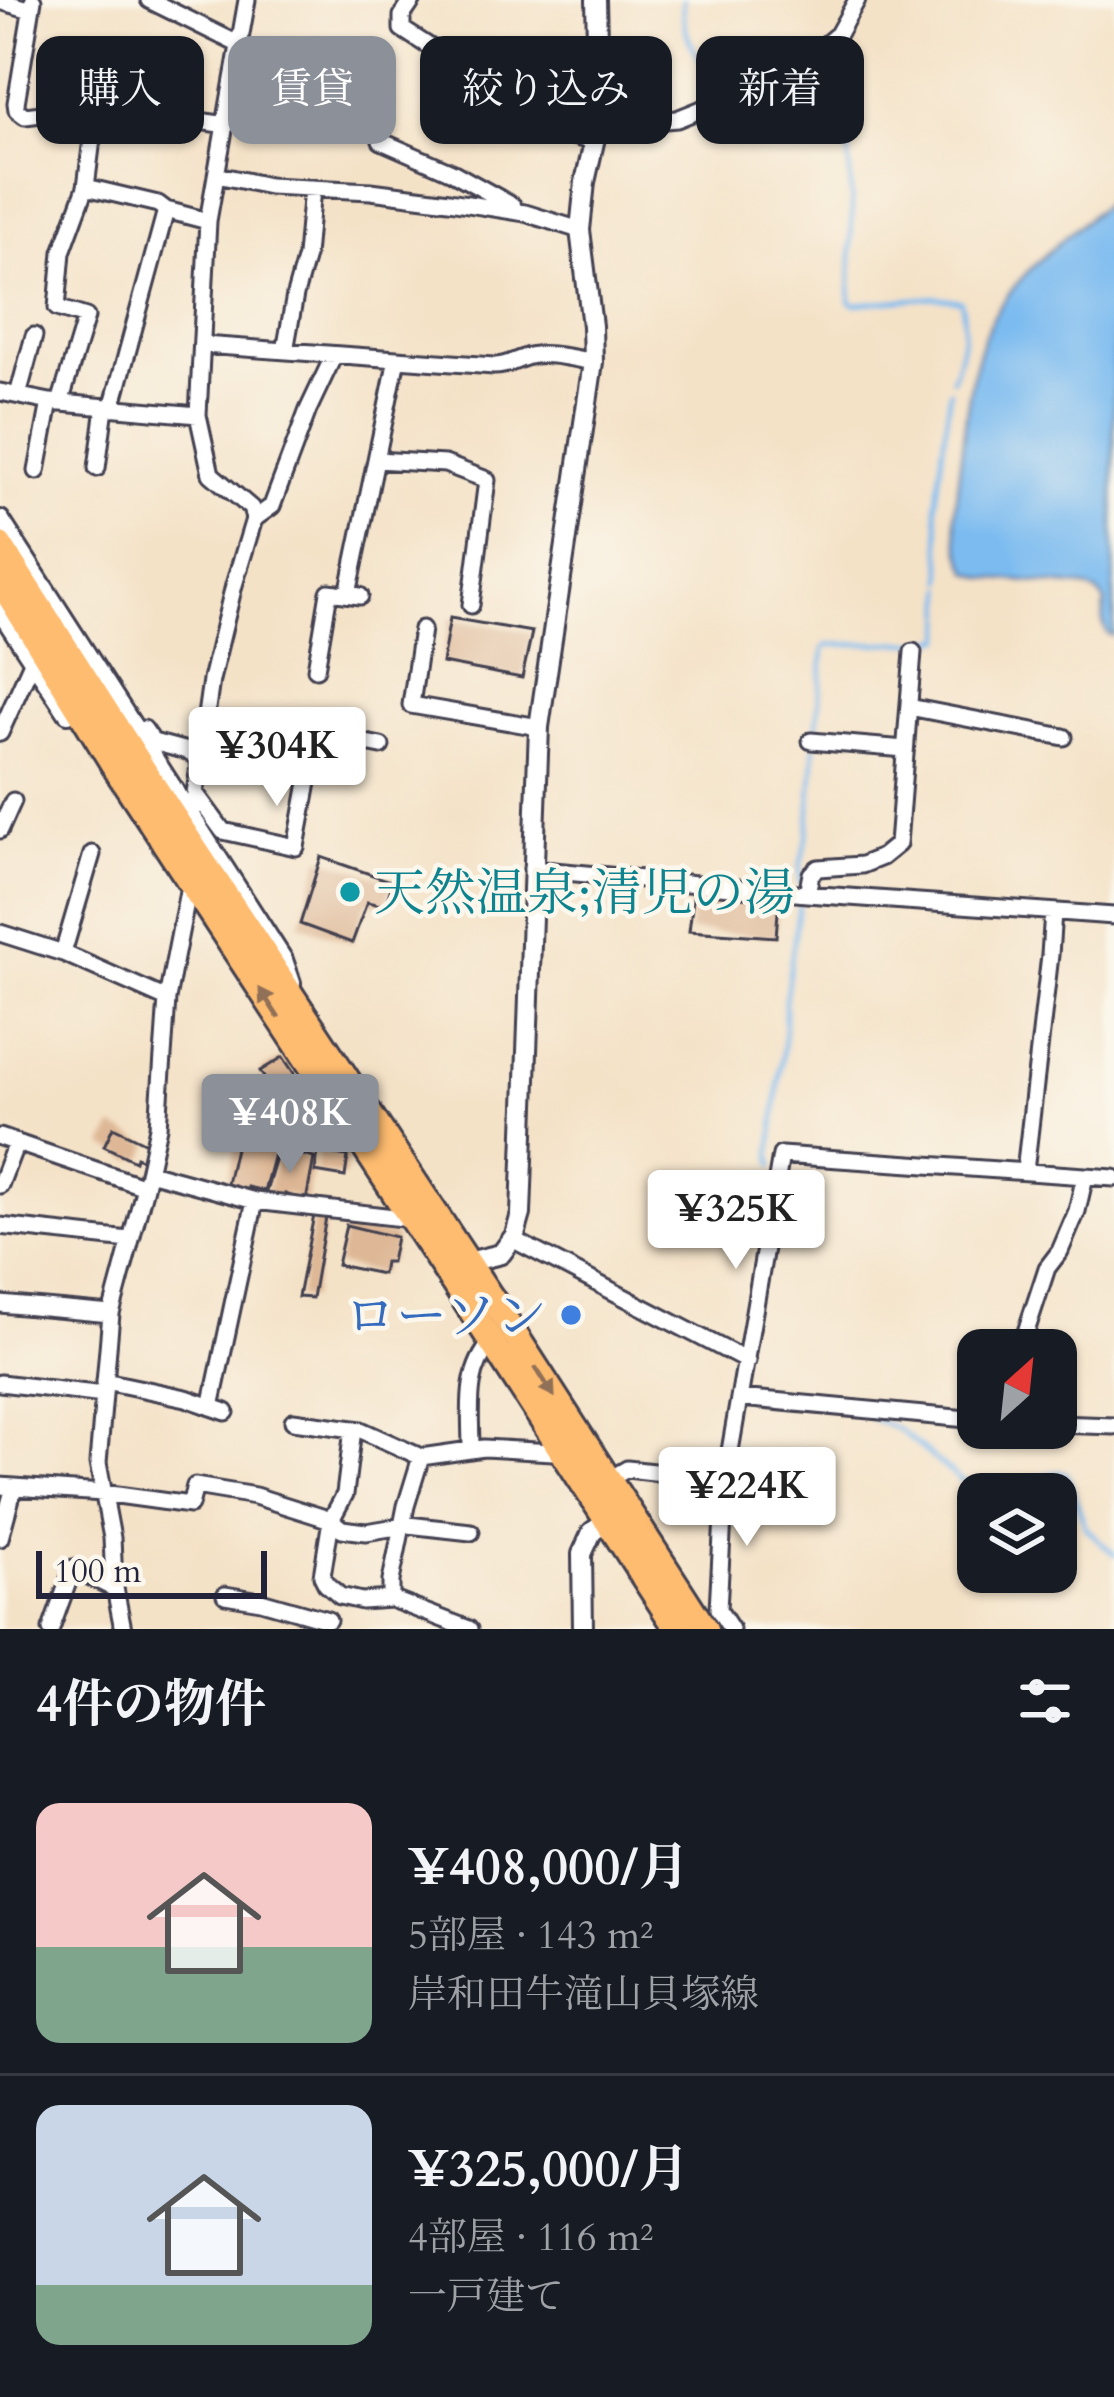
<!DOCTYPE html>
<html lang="ja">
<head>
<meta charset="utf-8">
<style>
	:root { --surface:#171b24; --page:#242831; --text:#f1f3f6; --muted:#9ea1a6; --line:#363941; --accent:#8c9099 }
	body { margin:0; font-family:Cardo,"Noto Serif JP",serif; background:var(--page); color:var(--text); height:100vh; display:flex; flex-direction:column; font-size:45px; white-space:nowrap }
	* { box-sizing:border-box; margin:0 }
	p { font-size:39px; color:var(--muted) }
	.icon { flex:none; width:66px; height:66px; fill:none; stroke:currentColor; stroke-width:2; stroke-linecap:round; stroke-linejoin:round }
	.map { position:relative; height:1629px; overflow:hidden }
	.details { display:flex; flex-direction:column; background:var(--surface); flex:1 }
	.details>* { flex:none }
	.guide { position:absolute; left:36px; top:36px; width:1044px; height:108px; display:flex; gap:24px }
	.needle { width:78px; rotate:27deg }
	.controls { position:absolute; left:957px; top:1329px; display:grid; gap:24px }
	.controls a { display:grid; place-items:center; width:120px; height:120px; border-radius:24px; background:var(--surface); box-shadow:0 3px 9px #0004; font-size:60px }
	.scale { position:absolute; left:36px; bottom:30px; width:231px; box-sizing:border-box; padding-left:12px; border:6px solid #22223b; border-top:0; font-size:33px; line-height:42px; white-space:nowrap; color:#22223b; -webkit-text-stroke:9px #fbf7ec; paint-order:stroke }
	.price { position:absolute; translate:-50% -102px; padding:0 27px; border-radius:12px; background:#fff; color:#222; font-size:39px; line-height:78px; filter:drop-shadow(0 3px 6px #0008) }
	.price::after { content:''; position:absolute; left:50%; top:72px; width:36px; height:27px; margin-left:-18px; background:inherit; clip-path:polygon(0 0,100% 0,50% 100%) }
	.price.active { background:var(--accent); color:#fff }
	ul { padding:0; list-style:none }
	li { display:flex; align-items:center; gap:36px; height:300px; padding:0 36px }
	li+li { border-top:3px solid var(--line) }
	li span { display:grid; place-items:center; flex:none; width:336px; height:240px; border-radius:24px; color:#555 }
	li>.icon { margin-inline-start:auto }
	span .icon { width:144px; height:144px; fill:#fffc; stroke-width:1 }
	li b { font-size:51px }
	h2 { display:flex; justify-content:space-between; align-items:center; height:144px; padding:0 36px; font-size:51px }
	.pill { padding:0 42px; border-radius:24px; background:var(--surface); box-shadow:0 3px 9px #0004; font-size:42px; line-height:108px }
	.pill.active { background:var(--accent); color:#fff }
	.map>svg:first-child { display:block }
</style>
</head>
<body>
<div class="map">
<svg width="1114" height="1629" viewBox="0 0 1114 1629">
	<rect width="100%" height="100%" fill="#fbf7ec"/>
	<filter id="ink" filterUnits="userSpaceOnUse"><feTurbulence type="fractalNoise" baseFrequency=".00833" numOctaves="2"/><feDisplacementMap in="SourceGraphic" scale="24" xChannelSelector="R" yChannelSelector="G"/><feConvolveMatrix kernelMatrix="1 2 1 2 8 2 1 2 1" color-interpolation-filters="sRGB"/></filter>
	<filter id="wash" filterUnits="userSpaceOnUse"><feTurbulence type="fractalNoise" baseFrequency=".004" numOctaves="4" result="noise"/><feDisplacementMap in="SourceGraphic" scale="48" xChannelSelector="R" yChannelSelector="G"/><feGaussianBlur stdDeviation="2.7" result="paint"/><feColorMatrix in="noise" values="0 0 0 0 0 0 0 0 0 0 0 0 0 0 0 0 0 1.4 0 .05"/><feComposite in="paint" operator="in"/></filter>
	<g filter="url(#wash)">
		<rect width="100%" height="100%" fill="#f4e2c7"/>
		<!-- water -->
		<path fill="#7cbbf0" stroke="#4f6e96" stroke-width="3" d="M1114 196V636L1108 634 1103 622 1105 602 1098 593 1085 587 985 578 969 572C948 529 956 499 961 455 966 418 969 381 981 346 1001 281 1066 238 1114 196Z"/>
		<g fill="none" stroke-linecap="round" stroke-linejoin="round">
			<!-- stream -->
			<path stroke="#7cbbf0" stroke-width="4.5" d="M683 0C679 35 702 68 727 91
				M792 67H796L807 91 848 135 852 211 850 302 854 304 936 297 961 301C968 327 961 354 952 379
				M944 581 936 504 950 390
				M816 736 824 649 828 645 922 642 944 638 945 588
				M800 884V866L808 834 815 747
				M773 1166 771 1153 785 1030V1001L799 905
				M869 1417 899 1430 960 1480 977 1488H992L1059 1472 1067 1474 1086 1528 1114 1554
				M716 1514 717 1487"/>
		</g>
		<g id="blocks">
			<!-- building -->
			<path fill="#deb896" d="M158 45 180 56 165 86 161 84 159 88 148 82 149 78 143 75 136 89 126 84 138 59 149 64Z
				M450 618 532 632 522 678 442 663Z
				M321 857 393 882 385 906 367 902 352 943 300 924Z
				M694 891 779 899 776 937 689 931Z
				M283 1057 304 1088 280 1103 260 1071Z
				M240 1126 278 1139 264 1191 248 1187 246 1194 226 1188Z
				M113 1127 150 1145 143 1160 136 1157 135 1161 104 1146Z
				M279 1148 314 1158 306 1201 285 1194 283 1200 265 1195Z
				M318 1152 348 1156 345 1177 315 1172Z
				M314 1215 326 1217 312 1298 298 1297Z
				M346 1225 396 1237 391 1262H384L382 1274 337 1265Z"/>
		</g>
	</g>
	<g filter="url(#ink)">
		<use href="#blocks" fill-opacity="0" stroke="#423f50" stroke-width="3"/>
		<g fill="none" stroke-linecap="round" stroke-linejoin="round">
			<defs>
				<path id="minor" d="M33 0 16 103 17 110 25 116 99 107 227 125
					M149 0 240 45
					M413 0 402 16V29L563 133 583 139 596 138
					M0 1 31 10
					M235 79 357 95
					M96 107 86 187 158 204 166 210
					M597 131 630 123 677 119 712 105 820 49 838 34 857 0
					M381 141 452 172 513 206
					M217 175 269 186 371 191 449 201 525 213 580 230
					M203 345 494 366C507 366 511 362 523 358 543 350 572 358 593 362
					M285 351 295 295 306 256 312 188
					M0 392 50 402 198 415
					M18 395 34 336
					M60 403 86 317 57 308 62 252 86 187
					M112 408 166 210 208 221
					M376 460 445 464 487 480 471 605
					M97 468 105 407
					M37 471 50 402
					M254 519 272 506 308 410 334 355
					M348 594 397 359
					M422 629 411 705 539 727
					M316 669 329 592 360 596
					M909 707 1064 737
					M144 729 153 742 187 751 202 761
					M301 730 381 746
					M0 733 33 660
					M811 741 905 749
					M196 794 223 831 296 847 317 734
					M191 822 211 680 234 585 254 519 251 508 211 474 198 415 208 221 247 0
					M0 830 13 801
					M532 869 807 894 1114 916
					M807 894 811 874 818 868 862 865 882 857 898 844 913 652
					M0 933 63 953 167 999
					M63 953 92 854
					M0 1137 145 1187
					M1025 1171 1050 955 1053 912
					M149 1172 255 1201 411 1219
					M0 1185 16 1143
					M0 1226 129 1240
					M512 1239 747 1361
					M0 1304 111 1314
					M1020 1350 1047 1268 1060 1251 1077 1211 1085 1176
					M105 1381 186 1398 226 1412
					M0 1383 104 1395
					M740 1398 978 1420
					M211 1407 255 1201
					M293 1421 361 1430 421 1457 484 1448 553 1452 561 1449
					M1056 1424 1114 1426
					M353 1429 345 1494 331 1520 322 1576 326 1584 340 1596 362 1601 391 1599 469 1629
					M471 1450C471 1411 464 1372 492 1342
					M608 1480 627 1469 725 1480
					M0 1486 103 1493 190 1505 195 1486 255 1496 331 1520 342 1529 366 1532 408 1525 471 1532
					M0 1538 14 1487
					M225 1595 261 1601 328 1620
					M391 1599V1581L406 1506 421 1457
					M51 1629 73 1568 115 1589
					M123 1629 114 1583 112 1538 98 1463 111 1314 145 1187 158 1127 167 999 190 881
					M731 1629 718 1609 725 1480 781 1155 1114 1178"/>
				<path id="tertiary" d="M0 520 283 960 291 983
					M0 610 68 713
					M460 1264 501 1254 515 1235 521 1214 539 727 593 362 592 326 580 230 585 182 599 120 596 0
					M583 1629 582 1554 592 1532 617 1514"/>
				<path id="primary" d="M0 545 168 808 500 1311 705 1629
					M0 581 121 777 443 1267 677 1629"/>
			</defs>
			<!-- minor casing -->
			<use href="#minor" stroke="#423f50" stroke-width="21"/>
			<!-- tertiary casing -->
			<use href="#tertiary" stroke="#423f50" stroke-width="24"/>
			<!-- primary casing -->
			<use href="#primary" stroke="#423f50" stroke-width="30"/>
			<!-- minor -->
			<use href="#minor" stroke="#fff" stroke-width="15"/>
			<!-- tertiary -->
			<use href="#tertiary" stroke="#fff" stroke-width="18"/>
			<!-- primary -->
			<use href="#primary" stroke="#febc70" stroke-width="24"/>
		</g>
		<!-- one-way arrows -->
		<defs><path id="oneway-solid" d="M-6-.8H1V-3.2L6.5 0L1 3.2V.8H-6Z" transform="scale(3)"/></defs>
		<g fill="#906f56">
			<use href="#oneway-solid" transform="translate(269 1003) rotate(-123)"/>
			<use href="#oneway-solid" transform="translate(545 1382) rotate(57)"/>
		</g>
	</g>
	<!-- markers -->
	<circle fill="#0f9aa8" stroke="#fbf7ec" stroke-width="4.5" cx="350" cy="892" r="12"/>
	<circle fill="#3f7fe0" stroke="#fbf7ec" stroke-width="4.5" cx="571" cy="1315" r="12"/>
	<g text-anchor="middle" stroke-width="9" stroke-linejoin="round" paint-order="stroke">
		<!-- culture labels -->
		<g font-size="51" fill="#0d838f" stroke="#fbf7ec" text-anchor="start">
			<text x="374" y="910">天然温泉;清児の湯</text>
		</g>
		<!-- shop labels -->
		<g font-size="51" fill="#366cbe" stroke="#fbf7ec" text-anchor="end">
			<text x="547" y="1333">ローソン</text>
		</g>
	</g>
</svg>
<div class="controls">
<a><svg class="needle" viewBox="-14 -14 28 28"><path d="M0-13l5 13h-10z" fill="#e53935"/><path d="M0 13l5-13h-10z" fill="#9ea1a6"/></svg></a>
<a><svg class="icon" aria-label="layers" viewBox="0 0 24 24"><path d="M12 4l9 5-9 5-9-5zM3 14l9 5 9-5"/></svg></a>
</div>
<div class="scale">100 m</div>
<b class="price" style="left:277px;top:809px">¥304K</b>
<b class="price active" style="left:290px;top:1176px">¥408K</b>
<b class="price" style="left:736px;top:1272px">¥325K</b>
<b class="price" style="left:747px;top:1549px">¥224K</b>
<div class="guide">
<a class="pill">購入</a>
<a class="pill active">賃貸</a>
<a class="pill">絞り込み</a>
<a class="pill">新着</a>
</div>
</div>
<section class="details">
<h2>4件の物件<svg class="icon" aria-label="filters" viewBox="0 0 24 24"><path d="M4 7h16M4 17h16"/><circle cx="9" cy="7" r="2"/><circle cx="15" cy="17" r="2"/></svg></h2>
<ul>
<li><span style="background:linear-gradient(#f6c9c9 60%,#7fa58c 0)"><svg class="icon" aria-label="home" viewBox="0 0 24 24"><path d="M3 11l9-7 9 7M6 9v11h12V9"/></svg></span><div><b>¥408,000/月</b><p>5部屋 · 143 m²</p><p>岸和田牛滝山貝塚線</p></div></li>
<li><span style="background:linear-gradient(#c9d6e8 75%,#7fa58c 0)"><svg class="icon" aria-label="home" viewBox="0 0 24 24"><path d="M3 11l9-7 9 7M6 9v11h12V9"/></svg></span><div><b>¥325,000/月</b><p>4部屋 · 116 m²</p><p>一戸建て</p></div></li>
</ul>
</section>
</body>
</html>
